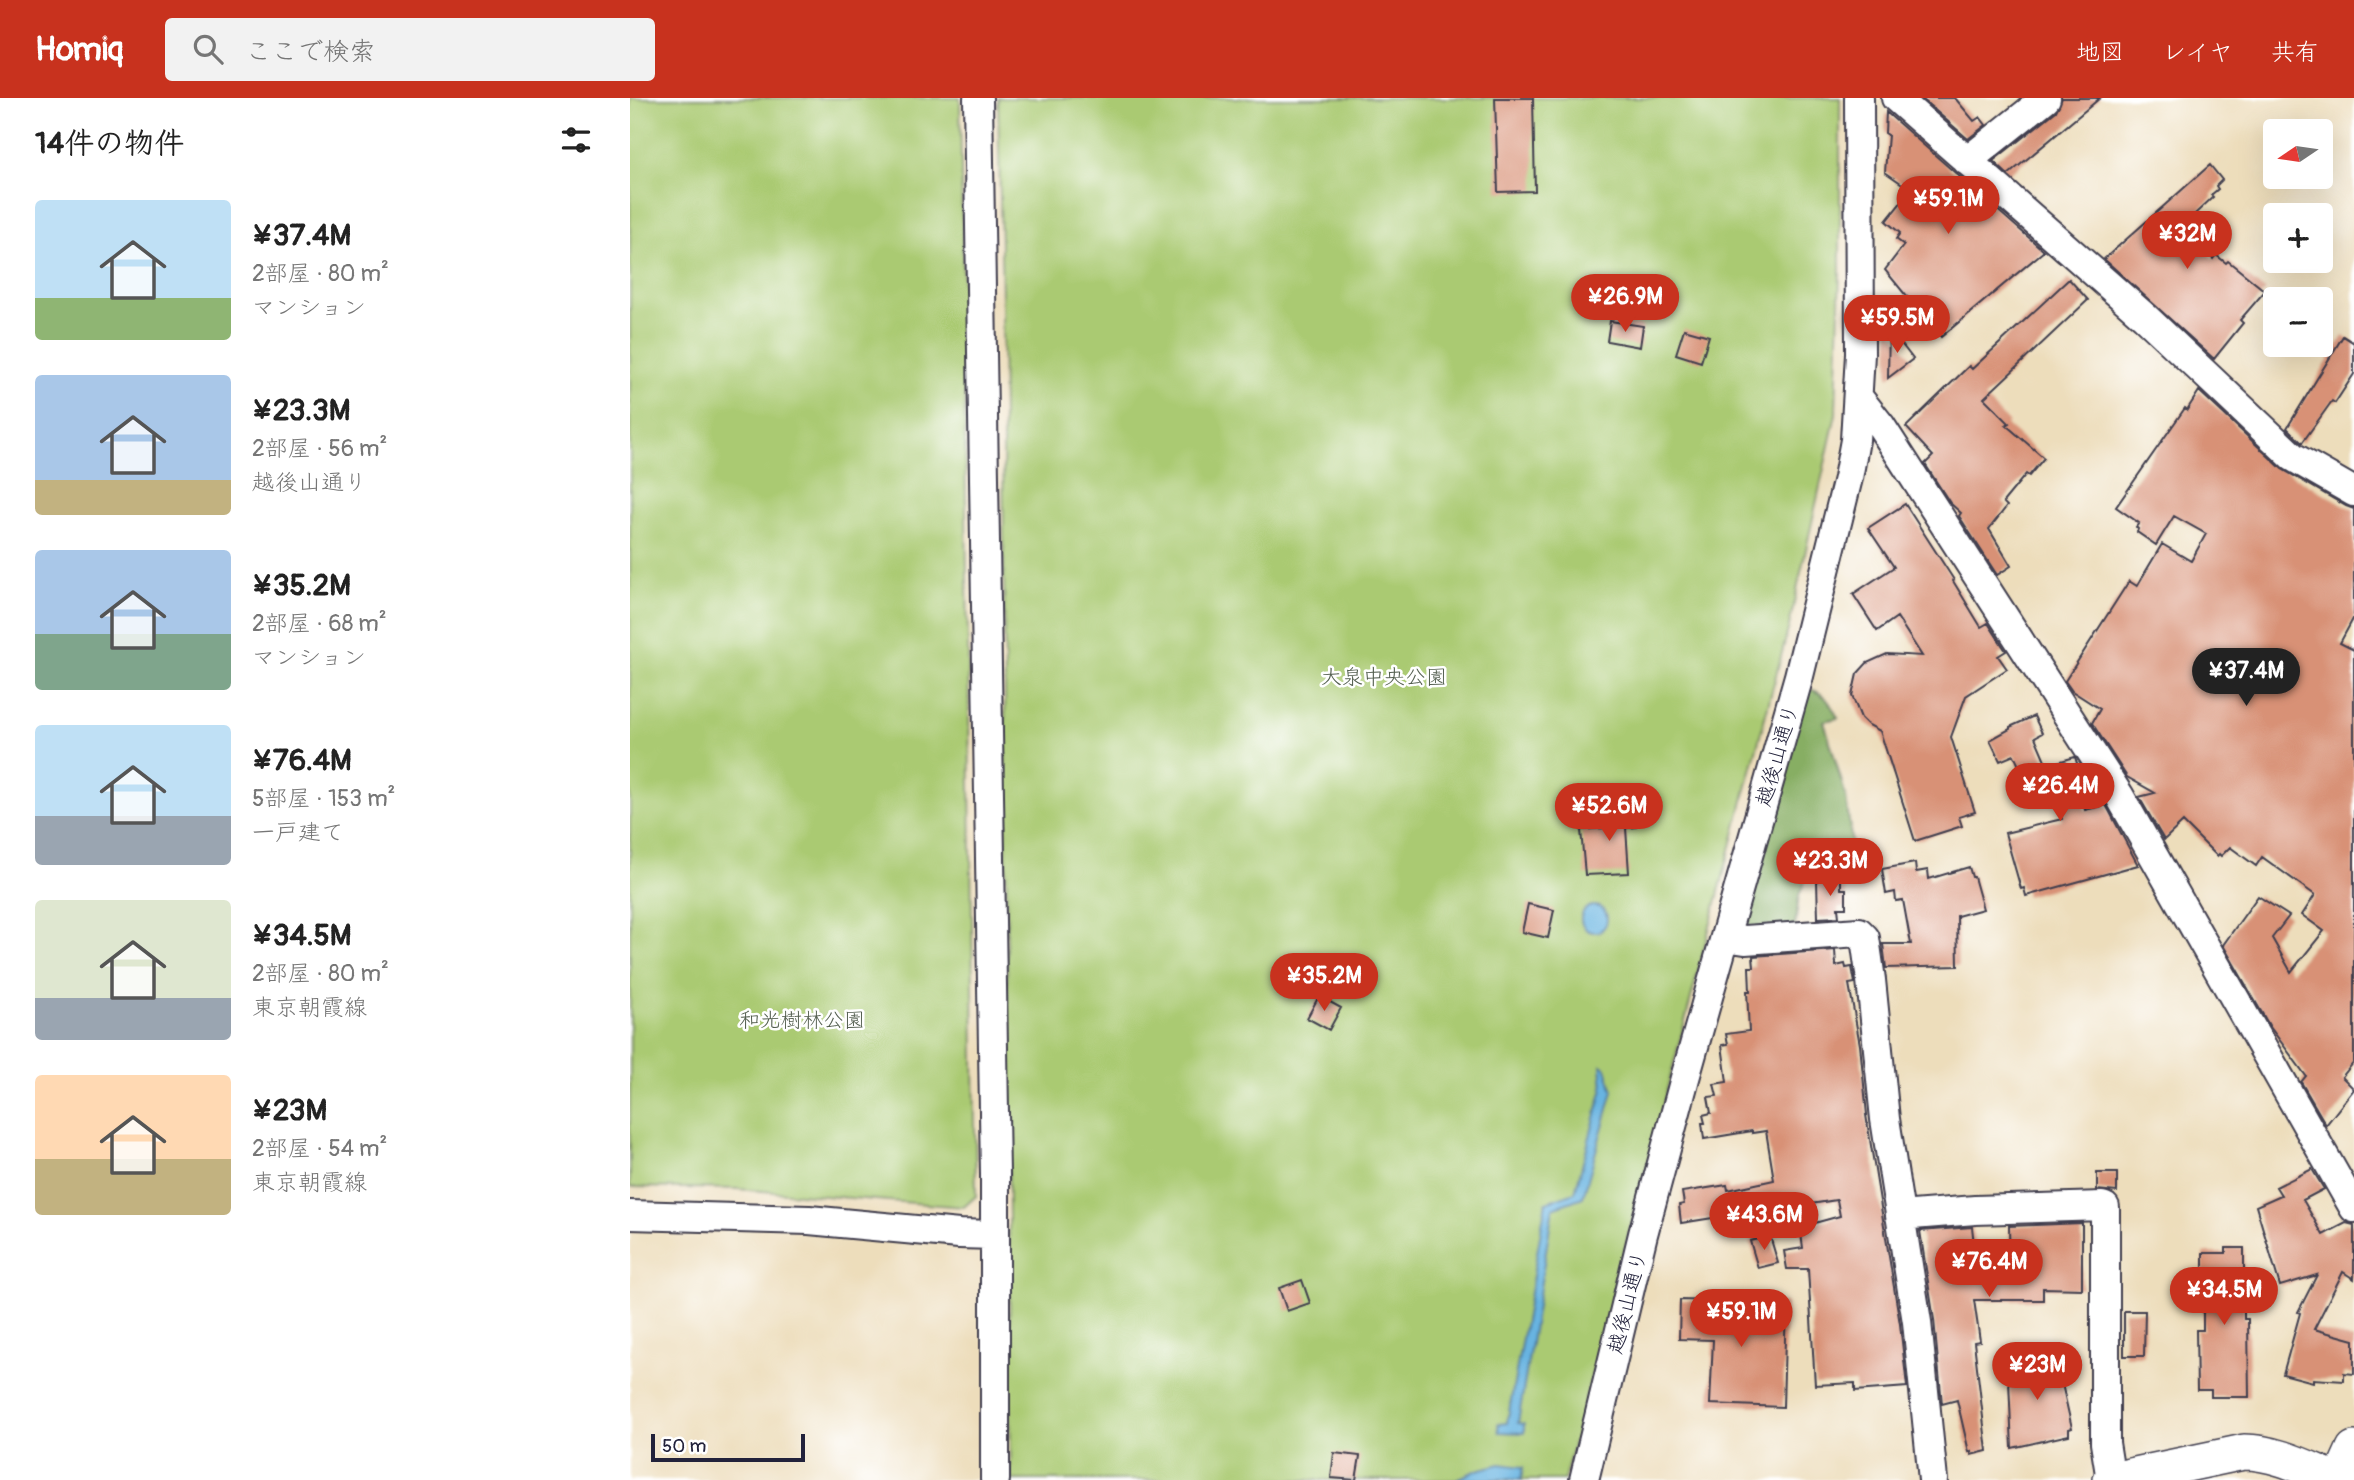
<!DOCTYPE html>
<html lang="ja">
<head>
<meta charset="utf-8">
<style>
	:root { --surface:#fff; --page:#f2f2f2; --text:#222; --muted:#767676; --accent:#c8321e }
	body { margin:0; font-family:Pangolin,"Klee One",sans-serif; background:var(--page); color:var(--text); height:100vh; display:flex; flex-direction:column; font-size:26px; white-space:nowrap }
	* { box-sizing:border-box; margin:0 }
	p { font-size:23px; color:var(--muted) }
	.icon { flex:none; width:38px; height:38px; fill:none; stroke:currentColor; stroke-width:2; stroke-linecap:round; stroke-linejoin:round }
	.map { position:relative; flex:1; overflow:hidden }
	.details { display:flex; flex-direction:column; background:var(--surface); width:630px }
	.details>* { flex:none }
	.needle { width:46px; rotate:257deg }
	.fabs { position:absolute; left:1633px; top:21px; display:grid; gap:14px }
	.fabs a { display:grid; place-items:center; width:70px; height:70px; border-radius:7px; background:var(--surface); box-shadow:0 7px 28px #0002; font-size:35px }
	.scale { position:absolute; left:21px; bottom:18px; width:154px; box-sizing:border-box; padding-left:7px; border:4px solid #22223b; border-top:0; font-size:19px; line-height:24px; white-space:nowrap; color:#22223b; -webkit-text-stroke:5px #fff; paint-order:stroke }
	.price { position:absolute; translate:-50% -60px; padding:0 16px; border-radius:24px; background:var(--accent); color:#fff; font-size:23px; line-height:46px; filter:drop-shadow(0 2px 4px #0008) }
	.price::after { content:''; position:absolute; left:50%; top:42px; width:21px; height:16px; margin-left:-10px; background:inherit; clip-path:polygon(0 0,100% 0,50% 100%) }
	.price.on { background:#222; color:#fff }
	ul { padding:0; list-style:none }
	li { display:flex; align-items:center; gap:21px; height:175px; padding:0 35px }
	li span { display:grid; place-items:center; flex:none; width:196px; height:140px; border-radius:7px; color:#555 }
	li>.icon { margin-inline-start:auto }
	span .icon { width:84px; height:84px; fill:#fffc; stroke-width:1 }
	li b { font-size:30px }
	h2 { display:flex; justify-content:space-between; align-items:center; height:84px; padding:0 35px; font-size:30px }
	header { display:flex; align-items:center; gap:42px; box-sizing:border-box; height:98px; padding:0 35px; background:var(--accent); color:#fff }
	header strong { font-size:33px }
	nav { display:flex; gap:38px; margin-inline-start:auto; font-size:24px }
	.search { width:490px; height:63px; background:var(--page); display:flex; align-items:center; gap:18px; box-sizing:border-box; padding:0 24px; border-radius:7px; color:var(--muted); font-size:26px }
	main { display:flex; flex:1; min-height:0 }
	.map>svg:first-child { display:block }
</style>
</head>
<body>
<header>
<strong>Homiq</strong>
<div class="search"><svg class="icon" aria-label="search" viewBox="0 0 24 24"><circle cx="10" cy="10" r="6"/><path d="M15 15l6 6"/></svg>ここで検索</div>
<nav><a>地図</a><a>レイヤ</a><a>共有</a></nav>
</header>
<main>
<section class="details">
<h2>14件の物件<svg class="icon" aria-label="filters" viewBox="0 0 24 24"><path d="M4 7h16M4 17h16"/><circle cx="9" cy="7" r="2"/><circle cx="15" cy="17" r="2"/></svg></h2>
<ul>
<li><span style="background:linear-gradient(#bfe0f5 70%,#8fb573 0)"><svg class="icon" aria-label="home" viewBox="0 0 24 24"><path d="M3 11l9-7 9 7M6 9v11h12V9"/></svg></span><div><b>¥37.4M</b><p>2部屋 · 80 m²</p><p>マンション</p></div></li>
<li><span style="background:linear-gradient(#a9c7e8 75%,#c2b280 0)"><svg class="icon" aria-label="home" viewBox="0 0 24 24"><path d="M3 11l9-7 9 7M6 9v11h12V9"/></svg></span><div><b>¥23.3M</b><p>2部屋 · 56 m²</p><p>越後山通り</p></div></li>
<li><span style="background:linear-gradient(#a9c7e8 60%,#7fa58c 0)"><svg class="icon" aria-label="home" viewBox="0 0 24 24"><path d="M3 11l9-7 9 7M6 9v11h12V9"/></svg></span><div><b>¥35.2M</b><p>2部屋 · 68 m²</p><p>マンション</p></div></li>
<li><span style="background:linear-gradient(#bfe0f5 65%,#9aa5b1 0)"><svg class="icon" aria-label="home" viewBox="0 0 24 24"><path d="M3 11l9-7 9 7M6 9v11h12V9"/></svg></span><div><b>¥76.4M</b><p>5部屋 · 153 m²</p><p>一戸建て</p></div></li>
<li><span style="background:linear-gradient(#dfe7d0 70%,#9aa5b1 0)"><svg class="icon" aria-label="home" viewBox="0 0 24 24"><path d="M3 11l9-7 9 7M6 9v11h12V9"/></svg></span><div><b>¥34.5M</b><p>2部屋 · 80 m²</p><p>東京朝霞線</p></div></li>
<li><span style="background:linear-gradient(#ffd9b3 60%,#c2b280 0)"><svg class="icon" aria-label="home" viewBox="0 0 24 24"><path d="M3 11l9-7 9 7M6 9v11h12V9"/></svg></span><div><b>¥23M</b><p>2部屋 · 54 m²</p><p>東京朝霞線</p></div></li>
</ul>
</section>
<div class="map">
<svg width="1724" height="1382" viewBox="0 0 1724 1382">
	<rect width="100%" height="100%" fill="#fff"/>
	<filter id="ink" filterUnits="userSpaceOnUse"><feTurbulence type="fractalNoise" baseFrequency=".0143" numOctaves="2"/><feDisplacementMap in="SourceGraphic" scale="14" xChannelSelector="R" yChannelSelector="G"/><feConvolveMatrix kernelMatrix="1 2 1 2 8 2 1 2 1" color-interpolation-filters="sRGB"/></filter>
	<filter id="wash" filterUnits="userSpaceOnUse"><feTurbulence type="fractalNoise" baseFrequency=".00686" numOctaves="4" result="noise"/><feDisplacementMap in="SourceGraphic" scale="28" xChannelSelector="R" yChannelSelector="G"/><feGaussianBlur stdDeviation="1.57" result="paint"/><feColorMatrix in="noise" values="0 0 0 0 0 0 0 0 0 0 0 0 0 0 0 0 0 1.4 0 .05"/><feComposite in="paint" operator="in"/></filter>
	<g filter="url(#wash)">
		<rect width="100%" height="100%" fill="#edddbb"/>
		<!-- green -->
		<path fill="#aaca72" stroke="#667656" stroke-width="2" d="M0 0H330L346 1098 334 1109 107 1091 0 1089Z
			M368 0H1210V171L1206 316 1159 528 934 1382H381L372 202Z"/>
		<!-- forest -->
		<path fill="#87ae64" stroke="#546850" stroke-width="2" d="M1175 590C1194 593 1200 604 1208 620L1194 623 1216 699 1225 772 1200 774 1176 781 1169 797 1165 828 1115 829Z"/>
		<!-- water -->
		<path fill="#67b4e1" stroke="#446b8e" stroke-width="2" d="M951 821a13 13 0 1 1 26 0a13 13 0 1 1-26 0Z
			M971 967 976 970 983 993 953 1099 923 1110 888 1325 894 1326V1335L869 1334 868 1326 877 1325 916 1104 945 1094 973 990Z
			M870 1366 893 1369 891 1382C869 1380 847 1382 825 1382L847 1372Z"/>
		<g id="blocks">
			<!-- building -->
			<path fill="#d89176" d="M865 0H903L905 93 868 94Z
				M1291 0H1325L1344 23 1350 19 1356 27 1338 41Z
				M1432 0H1470L1378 77 1363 63 1426 13Z
				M1256 14 1414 153 1311 239 1293 218 1296 216H1291L1255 172 1274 147 1266 141 1270 135 1256 123 1281 92 1255 74 1258 37 1255 35Z
				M1580 67 1592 82 1586 88 1588 91 1581 97 1583 99 1551 129 1583 161 1586 157 1596 165 1598 163 1635 193 1610 222 1613 225 1584 261 1474 161Z
				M1439 181 1458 202 1354 300 1379 325 1376 327 1414 360 1399 378 1396 376 1373 404 1377 408 1359 431 1381 468 1367 477 1329 418 1331 415 1320 405 1295 366 1303 358 1276 329 1339 268 1342 271Z
				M980 223 1013 228 1010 249 977 243Z
				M1259 230 1283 261 1258 280Z
				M1054 231 1079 238 1071 264 1046 256Z
				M1713 238 1724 245V276L1705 305 1702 303 1672 345 1657 330Z
				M1569 293 1652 371 1716 408 1724 411V519L1710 545 1724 552V964L1712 979 1724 991 1696 1027 1671 984 1676 978 1640 929 1593 847 1628 798 1659 818 1642 840 1661 874 1694 833 1672 817 1685 797 1632 759 1626 768 1600 749 1591 758 1589 756 1587 758 1553 724 1534 742 1509 699 1525 695 1497 679 1462 625 1470 611 1442 593 1435 583 1499 483 1507 488 1532 446 1561 463 1576 436 1544 418 1526 447 1507 434 1508 431 1506 429 1509 425 1486 409 1555 310 1557 312Z
				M1275 406 1324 482 1323 483 1351 529 1358 525 1376 553 1368 558 1377 571 1336 598 1321 639 1345 714 1329 719 1332 728 1285 743 1250 633 1237 626 1231 620 1222 598 1227 576 1237 565 1257 556 1292 558 1267 519 1247 533 1223 496 1264 469 1238 430Z
				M1404 618 1412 635 1405 639 1417 667 1445 659 1450 675 1445 676 1455 712 1476 707 1508 767 1396 798 1394 790 1391 791 1375 735 1432 721 1419 675 1397 685 1384 657 1370 663 1360 642 1380 631V629Z
				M1004 703 1006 729 996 730 999 775 955 777 951 732 983 729 981 705Z
				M1285 765 1286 774 1298 772 1299 781 1339 769 1342 779H1344L1353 811 1327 818 1328 868 1256 870 1253 846H1281L1273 802 1266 803 1265 794 1256 796 1252 771Z
				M1211 781V791H1216V810H1208L1209 819 1188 820 1187 782Z
				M898 806 924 812 918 840 892 834Z
				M1205 852 1206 868 1215 866 1216 870 1222 869 1225 885 1219 886 1230 947 1237 1017H1236L1270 1226 1277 1289 1225 1293V1285L1185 1287 1178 1171H1157L1154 1153 1173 1150 1170 1129 1210 1118 1207 1102 1167 1108 1166 1100 1132 1107 1133 1112 1051 1125 1049 1107 1054 1106 1052 1094 1097 1087 1098 1092 1144 1082 1136 1033 1122 1035V1033L1074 1041 1072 1025H1075L1073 1017 1081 1015 1078 999 1087 998 1084 986 1097 984 1092 947 1098 946 1096 936 1119 933 1117 893H1120L1119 869H1124L1123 858Z
				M689 898 711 910 699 932 677 920Z
				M1682 1071 1694 1091 1673 1102 1693 1137 1716 1125 1724 1127V1181L1713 1174 1684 1231 1724 1242V1276L1714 1275V1283L1683 1281V1284L1653 1276 1670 1215 1668 1214 1687 1177 1650 1188 1626 1108 1651 1097 1646 1089Z
				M1467 1075H1487V1094L1467 1092Z
				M1452 1125V1191L1413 1190V1202H1344L1350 1243 1344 1244 1357 1353 1341 1357V1353L1339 1354 1327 1302 1312 1306 1304 1222 1290 1133 1342 1129 1347 1172 1380 1171 1379 1128Z
				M1140 1138 1148 1165 1128 1170 1120 1143Z
				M1596 1150H1614V1221H1618L1619 1299H1581V1292H1567L1566 1232H1573V1155H1596Z
				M672 1182 680 1205 657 1213 649 1190Z
				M1050 1202 1156 1205 1153 1309 1080 1306 1083 1242 1049 1241Z
				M1494 1213H1515L1514 1258H1494Z
				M1396 1260 1397 1263 1427 1264 1442 1330 1439 1331V1337L1382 1350 1378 1261Z
				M704 1355 730 1358 726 1382 701 1380Z"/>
		</g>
	</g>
	<g filter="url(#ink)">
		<use href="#blocks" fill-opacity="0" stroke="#403e4e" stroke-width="2"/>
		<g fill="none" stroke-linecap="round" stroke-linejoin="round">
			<defs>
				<path id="minor" d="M348 0 365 1077V1382
					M1266 0 1515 219 1663 359 1724 394
					M1337 63 1416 0
					M1228 299 1251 328 1489 697 1724 1110
					M1095 839 1115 842 1229 834 1235 840 1241 882 1255 1021 1287 1224 1303 1382
					M0 1117 179 1122 329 1136 365 1137
					M1270 1118 1345 1112 1472 1108 1475 1109V1345L1481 1382
					M954 1382 1013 1136 1055 980 1169 578 1218 380 1225 342 1230 256 1229 0"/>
				<path id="major" d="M1481 1382 1614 1354C1646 1354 1676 1370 1706 1382
					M1710 1382 1724 1351"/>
			</defs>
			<!-- minor casing -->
			<use href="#minor" stroke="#403e4e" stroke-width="32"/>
			<!-- major casing -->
			<use href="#major" stroke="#403e4e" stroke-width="38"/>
			<!-- minor -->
			<use href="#minor" stroke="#fff" stroke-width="28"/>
			<!-- major -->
			<use href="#major" stroke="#fff" stroke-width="35"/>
		</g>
	</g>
	<g text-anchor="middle" stroke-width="5" stroke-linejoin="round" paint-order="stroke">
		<!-- park labels -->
		<g font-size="21" fill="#525d4e" stroke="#fff">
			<text x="754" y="586">大泉中央公園</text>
			<text x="172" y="929">和光樹林公園</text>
		</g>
		<!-- street labels -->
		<g font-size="21" fill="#22223b" stroke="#fff">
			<text transform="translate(1147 657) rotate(-74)" y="7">越後山通り</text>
			<text transform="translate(997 1204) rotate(-76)" y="7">越後山通り</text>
		</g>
	</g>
</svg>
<div class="fabs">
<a><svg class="needle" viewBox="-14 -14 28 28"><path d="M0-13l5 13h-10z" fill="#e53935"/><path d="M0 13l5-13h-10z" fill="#767676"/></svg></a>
<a>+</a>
<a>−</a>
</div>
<div class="scale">50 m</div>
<b class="price" style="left:1318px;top:138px">¥59.1M</b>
<b class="price" style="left:1557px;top:173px">¥32M</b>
<b class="price" style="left:995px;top:236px">¥26.9M</b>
<b class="price" style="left:1267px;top:257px">¥59.5M</b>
<b class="price on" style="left:1616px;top:610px">¥37.4M</b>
<b class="price" style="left:1430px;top:725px">¥26.4M</b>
<b class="price" style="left:979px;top:745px">¥52.6M</b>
<b class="price" style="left:1200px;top:800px">¥23.3M</b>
<b class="price" style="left:694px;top:915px">¥35.2M</b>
<b class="price" style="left:1134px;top:1154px">¥43.6M</b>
<b class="price" style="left:1359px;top:1201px">¥76.4M</b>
<b class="price" style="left:1594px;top:1229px">¥34.5M</b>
<b class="price" style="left:1111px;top:1251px">¥59.1M</b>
<b class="price" style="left:1407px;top:1304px">¥23M</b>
</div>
</main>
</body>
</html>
